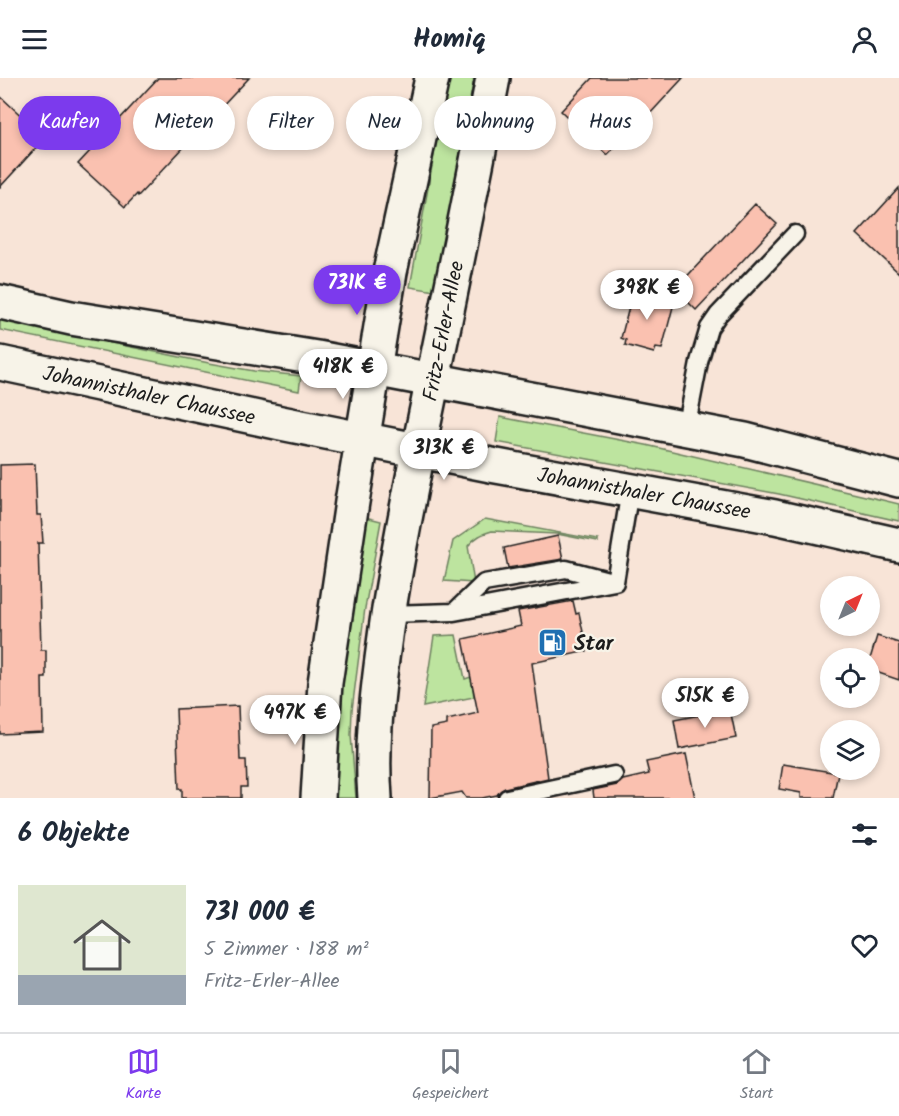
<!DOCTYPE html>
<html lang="de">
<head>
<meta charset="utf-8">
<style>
	:root { --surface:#fff; --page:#f2f2f3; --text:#1f2937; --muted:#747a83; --line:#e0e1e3; --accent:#7c3aed }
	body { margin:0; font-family:Kalam,sans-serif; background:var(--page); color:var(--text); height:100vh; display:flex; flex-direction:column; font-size:22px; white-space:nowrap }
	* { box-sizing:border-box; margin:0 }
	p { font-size:20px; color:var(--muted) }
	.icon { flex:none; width:33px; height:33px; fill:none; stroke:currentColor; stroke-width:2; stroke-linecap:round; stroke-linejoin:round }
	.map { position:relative; height:720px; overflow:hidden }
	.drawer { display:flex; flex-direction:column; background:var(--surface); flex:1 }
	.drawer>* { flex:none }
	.guide { position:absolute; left:18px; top:18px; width:864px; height:54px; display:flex; gap:12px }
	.needle { width:39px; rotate:43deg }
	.tools { position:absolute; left:820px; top:498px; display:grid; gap:12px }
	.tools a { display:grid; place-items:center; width:60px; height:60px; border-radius:50%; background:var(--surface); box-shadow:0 3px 9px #0003; font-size:30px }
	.price { position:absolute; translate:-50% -51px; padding:0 14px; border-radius:21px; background:#fff; color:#222; font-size:20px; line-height:39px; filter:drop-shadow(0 2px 3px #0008) }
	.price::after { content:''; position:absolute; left:50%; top:36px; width:18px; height:14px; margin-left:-9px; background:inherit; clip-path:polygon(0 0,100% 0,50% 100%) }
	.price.selected { background:var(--accent); color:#fff }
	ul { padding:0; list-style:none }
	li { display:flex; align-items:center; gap:18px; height:150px; padding:0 18px }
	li+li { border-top:2px solid var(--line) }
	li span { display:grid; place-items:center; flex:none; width:168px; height:120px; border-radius:0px; color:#555 }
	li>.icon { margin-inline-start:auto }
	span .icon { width:72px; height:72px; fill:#fffc; stroke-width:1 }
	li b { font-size:26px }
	h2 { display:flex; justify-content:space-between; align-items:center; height:72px; padding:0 18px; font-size:26px }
	.pill { padding:0 21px; border-radius:27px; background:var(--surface); box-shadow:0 3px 9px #0003; font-size:21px; line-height:54px }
	.pill.selected { background:var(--accent); color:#fff }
	header { display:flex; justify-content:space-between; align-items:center; height:78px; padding:0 18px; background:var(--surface); font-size:27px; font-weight:700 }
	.menu { display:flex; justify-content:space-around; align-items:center; height:84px; border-top:2px solid var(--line); background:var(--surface); font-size:16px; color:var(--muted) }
	.menu a { display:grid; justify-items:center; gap:3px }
	.menu .selected { color:var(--accent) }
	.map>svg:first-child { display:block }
</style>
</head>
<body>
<header><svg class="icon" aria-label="menu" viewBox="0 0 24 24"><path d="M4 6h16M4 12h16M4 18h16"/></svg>Homiq<svg class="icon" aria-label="person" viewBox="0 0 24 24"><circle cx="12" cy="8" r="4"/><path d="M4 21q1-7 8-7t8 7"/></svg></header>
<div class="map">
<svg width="899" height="720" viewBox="0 0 899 720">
	<rect width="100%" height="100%" fill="#f8e4d7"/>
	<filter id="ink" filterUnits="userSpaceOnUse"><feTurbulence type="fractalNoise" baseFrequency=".0167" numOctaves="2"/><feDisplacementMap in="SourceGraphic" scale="12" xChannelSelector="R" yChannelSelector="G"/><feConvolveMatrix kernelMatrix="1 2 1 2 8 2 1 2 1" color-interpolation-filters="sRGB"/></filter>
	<g filter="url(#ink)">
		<!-- green -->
		<path fill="#bde49f" stroke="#6c805e" stroke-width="1.5" d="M448 0H474L435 213 410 209Z
			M0 242 209 285 254 293 301 298 299 313 0 252Z
			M500 339 646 367 878 421 899 426V443L779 416 496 364Z
			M365 439 381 443 365 530 352 632 351 657 356 720H335L337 658 341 612Z
			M485 441 598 462V464L557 456 492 453C482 456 475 459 468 468L474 505 444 503 453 463Z
			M456 557 465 601 471 599 474 619 423 629 434 558Z"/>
		<!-- building -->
		<path fill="#fac1b0" stroke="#1c1c1c" stroke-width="1.5" d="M158 0H249L138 118 137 116 125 129 78 86Z
			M592 0H683L623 65 621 63 607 77 561 33Z
			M0 18 45 60 0 109Z
			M899 110V195L857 156Z
			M755 126 777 146 696 232 675 211Z
			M634 210 675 221 662 271 656 270 654 275 625 267 626 262 621 260Z
			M35 386 37 437H41L43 465H38L41 572H46V600H42L43 654 0 656V387Z
			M558 458 563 481 508 490 504 470Z
			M573 523 576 536 579 535 587 573 532 585 548 700 505 710 500 713 497 717 482 720H466L462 714 430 720 431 650 447 647V642L478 635 463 561 521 548 518 533Z
			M877 558 899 565V602L870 592V581Z
			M238 628 240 682H246L247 709H241V720H182V711H179L176 631Z
			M730 631 736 660 679 671 674 642Z
			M686 676 695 720H594L593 712 617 707 623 702 649 696 646 684Z
			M783 686 838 695 833 720H801V715L779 711Z"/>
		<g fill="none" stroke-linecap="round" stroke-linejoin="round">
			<defs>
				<path id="service" d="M686 351 699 284 709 250 718 237 795 156
					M454 534 484 505 566 491 608 502
					M388 536 454 534 615 504 630 412
					M507 720 614 697"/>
				<path id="tertiary" d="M318 720 325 605 352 424 390 194 432 0
					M375 720C371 668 377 617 384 566 392 503 405 441 417 379 443 252 469 127 493 0"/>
				<path id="secondary" d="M0 224 71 240 317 280 745 362 899 402
					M0 285 281 345 491 387 775 439 899 467"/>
			</defs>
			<!-- service casing -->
			<use href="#service" stroke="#1c1c1c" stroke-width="21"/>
			<!-- tertiary casing -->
			<use href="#tertiary" stroke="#1c1c1c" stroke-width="38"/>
			<!-- secondary casing -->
			<use href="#secondary" stroke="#1c1c1c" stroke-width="38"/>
			<!-- service -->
			<use href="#service" stroke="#f7f3e8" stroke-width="16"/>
			<!-- tertiary -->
			<use href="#tertiary" stroke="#f7f3e8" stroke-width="33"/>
			<!-- secondary -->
			<use href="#secondary" stroke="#f7f3e8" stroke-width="33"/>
		</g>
	</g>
	<!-- icons -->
	<defs>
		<symbol id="fuel-square" viewBox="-11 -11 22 22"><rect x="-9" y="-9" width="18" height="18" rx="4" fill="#1f6fb2" stroke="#f7f3e8"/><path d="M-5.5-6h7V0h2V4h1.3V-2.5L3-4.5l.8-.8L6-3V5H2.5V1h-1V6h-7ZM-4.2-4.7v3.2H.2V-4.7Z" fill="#fff"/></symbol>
	</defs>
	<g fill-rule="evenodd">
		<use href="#fuel-square" x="536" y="548" width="33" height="33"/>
	</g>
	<g text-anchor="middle" stroke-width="4.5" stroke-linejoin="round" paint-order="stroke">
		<!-- street labels -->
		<g font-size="21" fill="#1c1c1c" stroke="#f7f3e8">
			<text transform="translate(443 253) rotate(-79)" y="7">Fritz-Erler-Allee</text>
			<text transform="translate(149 317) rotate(12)" y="7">Johannisthaler Chaussee</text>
			<text transform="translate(644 415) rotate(10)" y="7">Johannisthaler Chaussee</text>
		</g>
		<!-- poi labels -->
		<g font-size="21" font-weight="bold" fill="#1c1c1c" stroke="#f7f3e8" text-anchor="start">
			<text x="574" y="572">Star</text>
		</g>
	</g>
</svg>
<div class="tools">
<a><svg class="needle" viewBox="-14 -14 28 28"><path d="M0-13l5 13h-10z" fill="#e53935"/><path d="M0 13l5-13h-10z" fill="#747a83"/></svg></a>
<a><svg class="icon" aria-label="locate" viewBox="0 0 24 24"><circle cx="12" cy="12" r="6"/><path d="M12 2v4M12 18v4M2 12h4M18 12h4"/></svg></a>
<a><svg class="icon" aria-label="layers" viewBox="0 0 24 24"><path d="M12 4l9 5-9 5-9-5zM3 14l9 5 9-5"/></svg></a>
</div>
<b class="price selected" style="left:357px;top:238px">731K €</b>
<b class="price" style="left:647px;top:243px">398K €</b>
<b class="price" style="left:343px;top:322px">418K €</b>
<b class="price" style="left:444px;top:403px">313K €</b>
<b class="price" style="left:705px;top:651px">515K €</b>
<b class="price" style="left:295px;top:668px">497K €</b>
<div class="guide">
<a class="pill selected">Kaufen</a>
<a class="pill">Mieten</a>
<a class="pill">Filter</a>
<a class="pill">Neu</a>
<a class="pill">Wohnung</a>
<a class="pill">Haus</a>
</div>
</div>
<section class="drawer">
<h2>6 Objekte<svg class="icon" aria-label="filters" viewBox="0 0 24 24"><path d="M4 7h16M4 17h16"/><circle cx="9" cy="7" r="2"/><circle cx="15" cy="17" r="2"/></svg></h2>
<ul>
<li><span style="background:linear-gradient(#dfe7d0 75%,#9aa5b1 0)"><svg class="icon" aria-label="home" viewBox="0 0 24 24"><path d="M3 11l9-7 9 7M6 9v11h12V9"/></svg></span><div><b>731 000 €</b><p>5 Zimmer · 188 m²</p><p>Fritz-Erler-Allee</p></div><svg class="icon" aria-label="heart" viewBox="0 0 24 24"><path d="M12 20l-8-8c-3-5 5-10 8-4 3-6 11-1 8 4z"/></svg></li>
</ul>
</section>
<nav class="menu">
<a class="selected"><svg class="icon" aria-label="map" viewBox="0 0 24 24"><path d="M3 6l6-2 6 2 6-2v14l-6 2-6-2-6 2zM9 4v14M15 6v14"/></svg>Karte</a>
<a><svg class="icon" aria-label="saved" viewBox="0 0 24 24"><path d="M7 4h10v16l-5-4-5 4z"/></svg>Gespeichert</a>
<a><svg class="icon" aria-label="home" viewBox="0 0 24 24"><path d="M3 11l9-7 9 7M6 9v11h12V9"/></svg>Start</a>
</nav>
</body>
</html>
